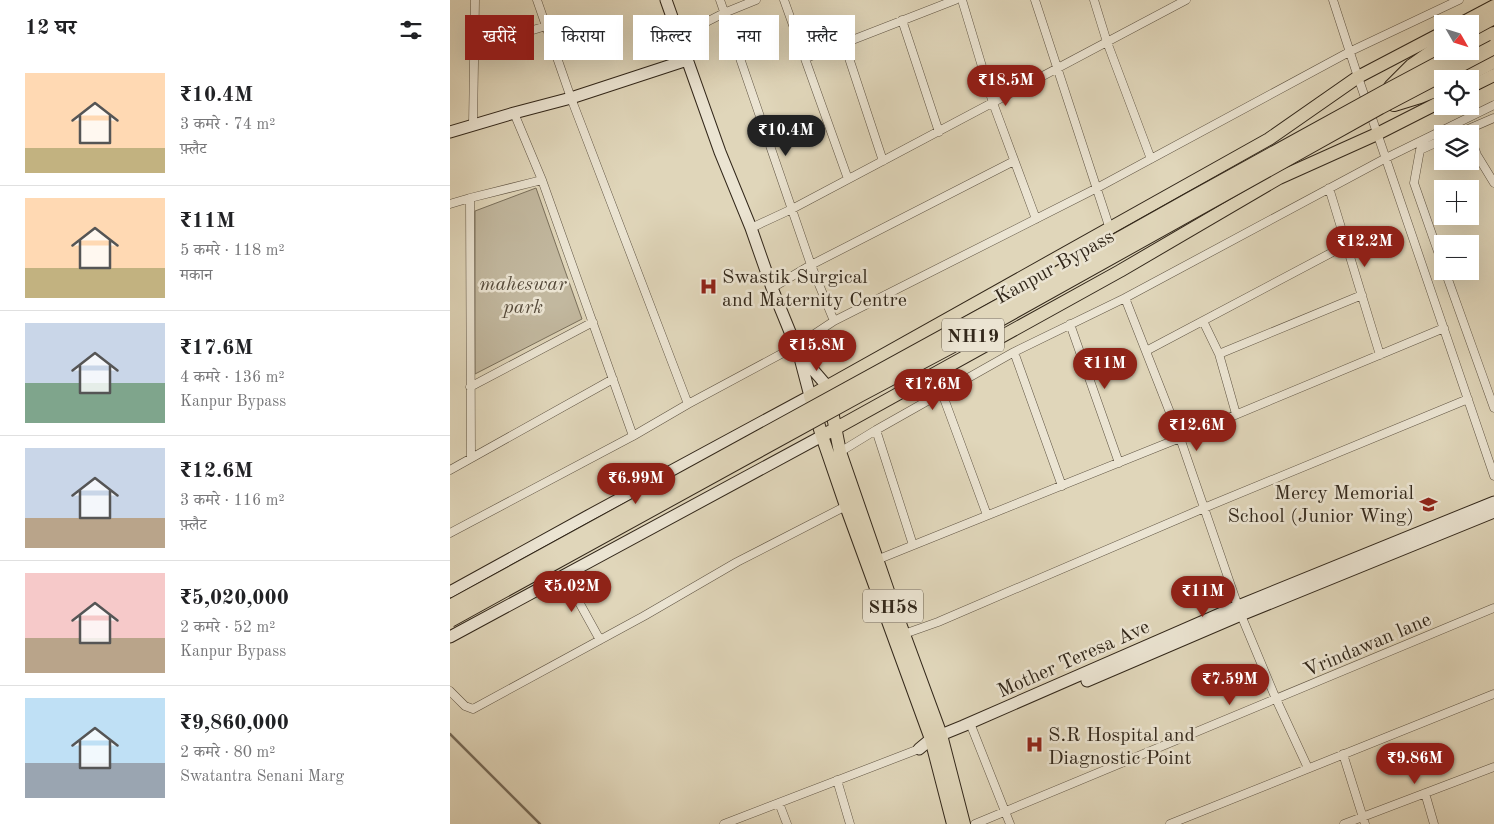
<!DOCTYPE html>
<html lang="hi">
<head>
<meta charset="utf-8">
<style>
	:root { --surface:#fff; --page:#f2f2f2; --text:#202124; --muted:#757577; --line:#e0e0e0; --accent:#8f2418 }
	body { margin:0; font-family:"Old Standard TT","Noto Serif Devanagari",serif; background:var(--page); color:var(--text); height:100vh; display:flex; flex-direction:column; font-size:19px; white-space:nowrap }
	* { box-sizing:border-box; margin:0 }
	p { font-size:16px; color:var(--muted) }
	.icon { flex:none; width:28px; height:28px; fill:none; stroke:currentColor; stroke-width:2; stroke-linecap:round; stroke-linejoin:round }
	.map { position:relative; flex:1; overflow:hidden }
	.panel { display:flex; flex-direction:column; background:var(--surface); width:450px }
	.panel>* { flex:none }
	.banner { position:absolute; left:15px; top:15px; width:475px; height:45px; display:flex; gap:10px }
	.needle { width:32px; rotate:129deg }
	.controls { position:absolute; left:984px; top:15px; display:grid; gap:10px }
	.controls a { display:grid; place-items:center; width:45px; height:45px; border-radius:0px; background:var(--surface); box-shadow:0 5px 20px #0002; font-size:25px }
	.price { position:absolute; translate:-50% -42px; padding:0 11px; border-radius:18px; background:var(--accent); color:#fff; font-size:16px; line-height:32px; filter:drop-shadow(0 1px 2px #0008) }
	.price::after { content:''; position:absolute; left:50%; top:30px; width:15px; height:11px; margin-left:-8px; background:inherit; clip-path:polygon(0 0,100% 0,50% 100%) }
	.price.on { background:#222; color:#fff }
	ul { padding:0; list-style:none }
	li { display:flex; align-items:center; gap:15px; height:125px; padding:0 25px }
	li+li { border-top:1px solid var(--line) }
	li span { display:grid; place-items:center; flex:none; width:140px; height:100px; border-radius:0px; color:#555 }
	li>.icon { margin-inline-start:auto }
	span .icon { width:60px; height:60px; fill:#fffc; stroke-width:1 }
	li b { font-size:21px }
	h2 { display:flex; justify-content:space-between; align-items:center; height:60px; padding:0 25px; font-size:21px }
	.pill { padding:0 18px; border-radius:0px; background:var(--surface); box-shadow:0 5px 20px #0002; font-size:18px; line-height:45px }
	.pill.on { background:var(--accent); color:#fff }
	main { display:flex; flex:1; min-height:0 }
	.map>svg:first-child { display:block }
</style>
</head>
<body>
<main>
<section class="panel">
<h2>12 घर<svg class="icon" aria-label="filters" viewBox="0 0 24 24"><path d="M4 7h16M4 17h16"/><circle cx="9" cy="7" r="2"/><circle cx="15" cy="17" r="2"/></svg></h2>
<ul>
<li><span style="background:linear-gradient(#ffd9b3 75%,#c2b280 0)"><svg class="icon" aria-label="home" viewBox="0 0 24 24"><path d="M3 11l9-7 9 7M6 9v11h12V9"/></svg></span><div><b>₹10.4M</b><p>3 कमरे · 74 m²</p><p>फ़्लैट</p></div></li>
<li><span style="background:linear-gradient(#ffd9b3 70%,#c2b280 0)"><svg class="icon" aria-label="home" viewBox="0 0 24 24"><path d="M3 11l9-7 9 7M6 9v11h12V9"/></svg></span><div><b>₹11M</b><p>5 कमरे · 118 m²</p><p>मकान</p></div></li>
<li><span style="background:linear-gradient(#c9d6e8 60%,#7fa58c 0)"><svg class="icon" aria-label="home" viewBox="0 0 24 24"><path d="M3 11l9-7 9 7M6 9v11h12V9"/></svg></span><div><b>₹17.6M</b><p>4 कमरे · 136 m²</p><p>Kanpur Bypass</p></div></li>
<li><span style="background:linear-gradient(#c9d6e8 70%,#b9a48a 0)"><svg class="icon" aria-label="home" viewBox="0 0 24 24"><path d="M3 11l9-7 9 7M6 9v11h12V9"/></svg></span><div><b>₹12.6M</b><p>3 कमरे · 116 m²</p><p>फ़्लैट</p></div></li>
<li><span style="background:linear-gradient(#f6c9c9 65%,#b9a48a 0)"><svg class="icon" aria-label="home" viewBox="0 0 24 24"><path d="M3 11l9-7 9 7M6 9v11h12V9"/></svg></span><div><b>₹5,020,000</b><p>2 कमरे · 52 m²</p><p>Kanpur Bypass</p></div></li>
<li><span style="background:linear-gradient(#bfe0f5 65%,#9aa5b1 0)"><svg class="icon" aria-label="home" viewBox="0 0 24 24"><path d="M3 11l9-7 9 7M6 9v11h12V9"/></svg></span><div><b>₹9,860,000</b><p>2 कमरे · 80 m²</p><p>Swatantra Senani Marg</p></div></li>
</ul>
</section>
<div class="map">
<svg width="1044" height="824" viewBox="0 0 1044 824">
	<rect width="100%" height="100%" fill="#e0d6ba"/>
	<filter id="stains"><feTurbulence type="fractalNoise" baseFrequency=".004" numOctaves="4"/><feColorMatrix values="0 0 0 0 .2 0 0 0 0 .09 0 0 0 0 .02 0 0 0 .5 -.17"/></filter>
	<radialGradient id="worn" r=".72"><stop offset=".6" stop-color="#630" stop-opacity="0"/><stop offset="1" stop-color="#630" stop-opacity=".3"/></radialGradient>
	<!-- green -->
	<path fill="#c2b89f" stroke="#7a705c" d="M86 188 132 319 25 374V211Z"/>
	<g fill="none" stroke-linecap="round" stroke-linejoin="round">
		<!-- stream -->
		<path stroke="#776c5a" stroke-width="2.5" d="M0 734 90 824"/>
		<defs>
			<path id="street" d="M87 0 121 98 238 404
				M270 0 361 265 384 321
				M334 0 398 179
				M512 0 543 103 586 219
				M585 0 660 229
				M644 0 657 42 701 159
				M883 0 908 77 1044 476
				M452 20 489 132
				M229 36 274 13 306 0
				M394 43 433 161
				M24 48 96 26
				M356 58 505 0
				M64 113 92 180 183 436 238 404 346 346 384 321 647 188 901 51 1009 0
				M23 125 25 0
				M1007 134 1044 118
				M1020 136 1027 155 1044 183
				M992 140 970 150 964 183 992 263
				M879 188 930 355
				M0 204 20 198
				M301 228 342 209 736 0
				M995 271 1044 408
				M322 288 361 265 564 161
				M675 298 730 438 791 615 826 699 858 768
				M753 321 769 354
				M620 324 669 463
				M696 351 896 245
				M20 387 143 322
				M492 393 537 515
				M786 414 769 354 912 295
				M426 430 463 545
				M390 452 426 430 564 352
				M21 458 20 198 92 180
				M0 470 163 379
				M612 486 564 352 675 298 936 158 1044 105
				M0 533 183 436
				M424 561 730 438 994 328
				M114 575 150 640
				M454 634 488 622 754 508 1018 399
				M0 691 15 706 23 709 194 616 287 562 396 506
				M520 723 560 824
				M893 754 915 824
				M387 780 400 824
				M975 793 984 824
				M329 803 337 824
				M274 824 469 749
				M525 824 1044 608
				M720 824 1044 694
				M894 824 1044 767"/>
			<path id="secondary" d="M0 132 64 113 121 98 237 60
				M352 357 377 386
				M0 592 138 516 360 396 349 354 322 288 301 228 270 152 216 0
				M0 637 372 436
				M637 681 791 615 1044 512
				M469 749 481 739 513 726 788 606 1044 502"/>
			<path id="primary" d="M1010 24 1044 6
				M1020 87 1044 75
				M380 401 390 452 438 591 491 735 514 824
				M372 436 670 271 829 178 927 134 992 101
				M503 824 481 739 396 506 372 436 360 396 819 139 908 77 992 33"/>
			<path id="highway" d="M1020 30 1044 17
				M1020 47 1044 34
				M1009 79 1044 61
				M941 87 962 66 992 45
				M944 104 970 96 992 87"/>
		</defs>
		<!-- street casing -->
		<use href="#street" stroke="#5e5342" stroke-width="9"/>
		<!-- secondary casing -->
		<use href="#secondary" stroke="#32271a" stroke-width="13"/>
		<!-- primary casing -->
		<use href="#primary" stroke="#32271a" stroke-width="14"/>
		<!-- highway casing -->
		<use href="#highway" stroke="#32271a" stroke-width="16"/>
		<!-- street -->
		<use href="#street" stroke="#ebe4d2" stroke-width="8"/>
		<!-- secondary -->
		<use href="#secondary" stroke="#ebe4d2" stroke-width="11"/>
		<!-- primary -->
		<use href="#primary" stroke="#e0d6ba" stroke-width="12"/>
		<!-- highway -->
		<use href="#highway" stroke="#e0d6ba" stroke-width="14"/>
		<defs>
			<path id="highway-bridge" d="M0 607 593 282 739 200 939 90 1012 51
				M0 620 409 395 507 343 930 107 1044 47"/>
		</defs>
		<!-- highway-bridge casing -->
		<use href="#highway-bridge" stroke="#32271a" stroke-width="16" stroke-linecap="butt"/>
		<!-- highway-bridge -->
		<use href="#highway-bridge" stroke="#e0d6ba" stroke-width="14"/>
	</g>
	<!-- icons -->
	<defs>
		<symbol id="hospital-bare" viewBox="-9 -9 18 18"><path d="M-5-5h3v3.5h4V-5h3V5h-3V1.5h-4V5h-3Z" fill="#8f2418" stroke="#ebe4d2" stroke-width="2.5" paint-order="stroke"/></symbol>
		<symbol id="school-bare" viewBox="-9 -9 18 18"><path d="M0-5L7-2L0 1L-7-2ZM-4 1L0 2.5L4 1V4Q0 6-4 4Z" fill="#8f2418" stroke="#ebe4d2" stroke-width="2.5" paint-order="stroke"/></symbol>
	</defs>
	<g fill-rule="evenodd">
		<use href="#hospital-bare" x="246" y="274" width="25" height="25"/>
		<use href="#school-bare" x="966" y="492" width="25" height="25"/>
		<use href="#hospital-bare" x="572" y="732" width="25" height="25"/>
	</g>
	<g text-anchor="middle" stroke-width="5" stroke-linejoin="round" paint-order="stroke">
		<!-- shield labels -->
		<g fill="#ebe4d2" stroke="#6a6051" stroke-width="1">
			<rect x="492" y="318.5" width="62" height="33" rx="4"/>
			<rect x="413" y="589.5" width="60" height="33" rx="4"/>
		</g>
		<g font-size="19" font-weight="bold" fill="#32271a">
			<text x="523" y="342">NH19</text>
			<text x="443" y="613">SH58</text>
		</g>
		<!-- street labels -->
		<g font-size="20" fill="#32271a" stroke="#ebe4d2">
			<text transform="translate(604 266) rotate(-29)" y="7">Kanpur Bypass</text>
			<text transform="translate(917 644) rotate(-23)" y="7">Vrindawan lane</text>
			<text transform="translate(623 658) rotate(-24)" y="7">Mother Teresa Ave</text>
		</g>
		<!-- poi labels -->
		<g font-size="20" fill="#32271a" stroke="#ebe4d2" text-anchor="start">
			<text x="272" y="283">Swastik Surgical<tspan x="272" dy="23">and Maternity Centre</tspan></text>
			<text x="964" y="499" text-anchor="end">Mercy Memorial<tspan x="964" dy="23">School (Junior Wing)</tspan></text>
			<text x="598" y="741">S.R Hospital and<tspan x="598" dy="23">Diagnostic Point</tspan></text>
		</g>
		<!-- park labels -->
		<g font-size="20" font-style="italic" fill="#564b3b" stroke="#ebe4d2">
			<text x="73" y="290">maheswar<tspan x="73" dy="23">park</tspan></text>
		</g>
	</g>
	<rect width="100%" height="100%" filter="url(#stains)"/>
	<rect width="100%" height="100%" fill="url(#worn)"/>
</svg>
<div class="controls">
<a><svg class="needle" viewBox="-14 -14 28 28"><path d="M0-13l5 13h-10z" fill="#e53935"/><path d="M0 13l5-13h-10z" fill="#757577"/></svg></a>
<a><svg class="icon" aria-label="locate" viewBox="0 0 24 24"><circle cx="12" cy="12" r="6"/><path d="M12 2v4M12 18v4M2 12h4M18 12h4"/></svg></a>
<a><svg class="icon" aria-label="layers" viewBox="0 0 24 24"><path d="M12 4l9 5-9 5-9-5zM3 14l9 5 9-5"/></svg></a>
<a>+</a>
<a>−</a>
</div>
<b class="price" style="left:556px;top:107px">₹18.5M</b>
<b class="price on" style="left:336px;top:157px">₹10.4M</b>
<b class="price" style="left:915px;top:268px">₹12.2M</b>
<b class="price" style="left:367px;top:372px">₹15.8M</b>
<b class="price" style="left:655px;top:390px">₹11M</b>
<b class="price" style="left:483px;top:411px">₹17.6M</b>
<b class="price" style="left:747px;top:452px">₹12.6M</b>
<b class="price" style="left:186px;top:505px">₹6.99M</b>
<b class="price" style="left:122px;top:613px">₹5.02M</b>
<b class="price" style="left:753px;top:618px">₹11M</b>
<b class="price" style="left:780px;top:706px">₹7.59M</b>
<b class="price" style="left:965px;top:785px">₹9.86M</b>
<div class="banner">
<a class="pill on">खरीदें</a>
<a class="pill">किराया</a>
<a class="pill">फ़िल्टर</a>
<a class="pill">नया</a>
<a class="pill">फ़्लैट</a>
</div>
</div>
</main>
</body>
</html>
